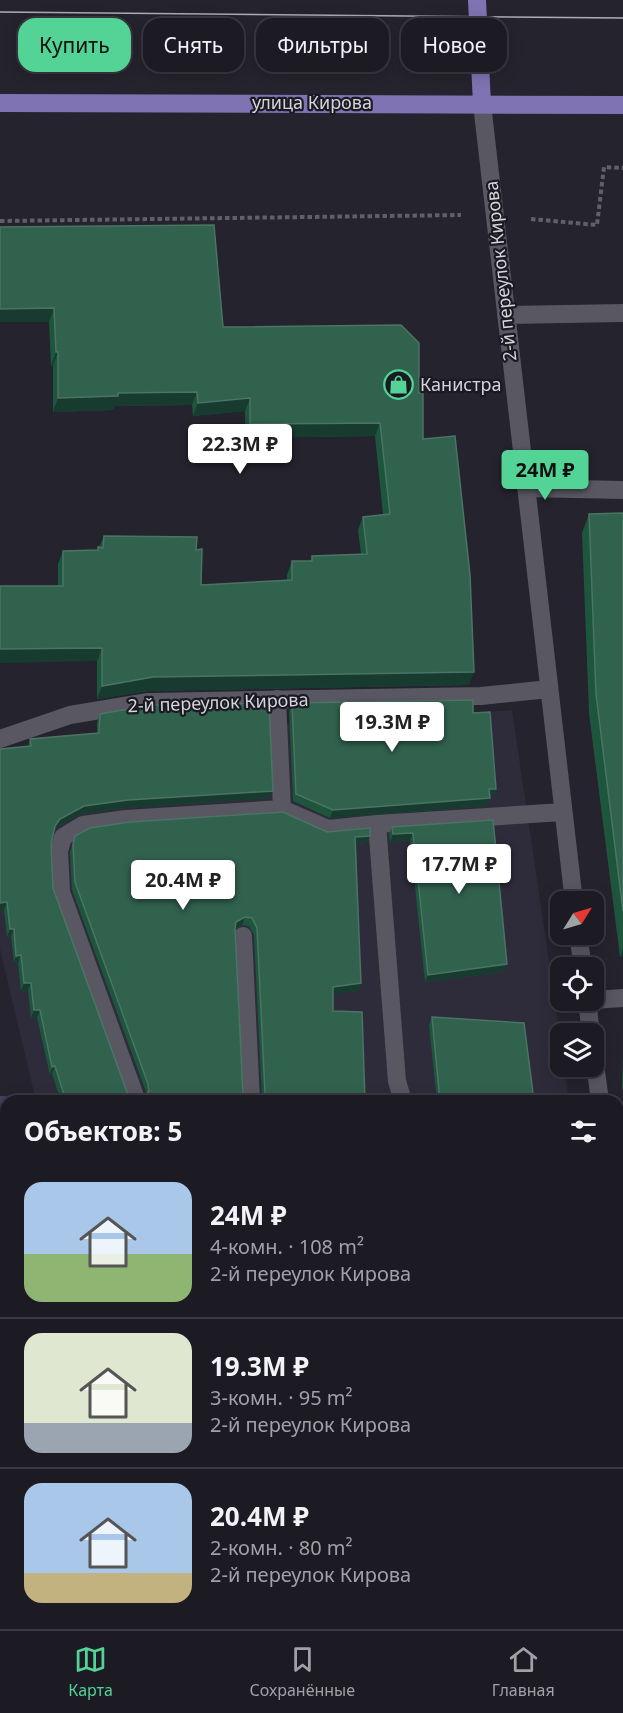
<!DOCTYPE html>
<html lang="ru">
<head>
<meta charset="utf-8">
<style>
	:root { --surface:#1c1a22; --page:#29272f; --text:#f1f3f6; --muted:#a0a1a5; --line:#3a3840; --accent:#53d396 }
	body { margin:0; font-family:"Noto Sans",sans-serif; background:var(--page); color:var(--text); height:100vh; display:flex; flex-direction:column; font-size:22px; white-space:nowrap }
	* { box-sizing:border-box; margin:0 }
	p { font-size:20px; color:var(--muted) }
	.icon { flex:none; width:33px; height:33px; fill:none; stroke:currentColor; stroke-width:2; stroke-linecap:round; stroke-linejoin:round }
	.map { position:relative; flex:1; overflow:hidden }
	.details { position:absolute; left:0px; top:1095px; width:624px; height:534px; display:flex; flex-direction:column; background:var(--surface); border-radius:18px 18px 0 0; box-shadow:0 3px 15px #0003,0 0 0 2px var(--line) }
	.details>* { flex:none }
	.banner { position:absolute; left:18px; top:18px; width:588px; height:54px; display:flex; gap:12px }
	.needle { width:39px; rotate:53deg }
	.tools { position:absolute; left:550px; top:891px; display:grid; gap:12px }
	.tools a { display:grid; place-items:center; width:54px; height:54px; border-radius:12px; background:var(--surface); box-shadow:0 3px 15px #0003,0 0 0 2px var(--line); font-size:30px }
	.price { position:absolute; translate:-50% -51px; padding:0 14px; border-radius:6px; background:#fff; color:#222; font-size:20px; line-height:39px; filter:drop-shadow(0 2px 3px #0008) }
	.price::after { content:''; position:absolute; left:50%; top:36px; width:18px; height:14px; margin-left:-9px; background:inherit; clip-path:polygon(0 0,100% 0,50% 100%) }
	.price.active { background:var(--accent); color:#111 }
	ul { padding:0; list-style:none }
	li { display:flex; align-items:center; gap:18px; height:150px; padding:0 24px }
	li+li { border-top:2px solid var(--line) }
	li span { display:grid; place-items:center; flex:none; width:168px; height:120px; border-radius:18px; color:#555 }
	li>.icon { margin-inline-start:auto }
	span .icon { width:72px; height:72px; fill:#fffc; stroke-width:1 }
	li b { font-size:26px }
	h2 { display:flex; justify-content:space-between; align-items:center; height:72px; padding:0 24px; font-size:26px }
	.tag { padding:0 21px; border-radius:18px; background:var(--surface); box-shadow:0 3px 15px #0003,0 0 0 2px var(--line); font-size:21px; line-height:54px }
	.tag.active { background:var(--accent); color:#111 }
	.menu { display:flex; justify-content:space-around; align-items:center; height:84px; border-top:2px solid var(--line); background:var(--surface); font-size:16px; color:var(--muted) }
	.menu a { display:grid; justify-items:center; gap:3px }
	.menu .active { color:var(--accent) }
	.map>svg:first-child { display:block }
</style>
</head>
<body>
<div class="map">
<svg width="623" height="1629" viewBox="0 0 623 1629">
	<rect width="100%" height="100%" fill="#25232d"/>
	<!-- built -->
	<path fill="#2e2c3b" d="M512 710 561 1043V1066L564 1067 569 1101H36L0 949V757L256 726Z
		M623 1219V1629H183L182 1623H618V1220Z"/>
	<!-- green -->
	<path fill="#453f61" d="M0 1096H43L46 1101H6V1268L0 1257Z
		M0 1456 6 1464V1623H17L16 1629H0Z
		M59 1623H248L251 1629H57Z"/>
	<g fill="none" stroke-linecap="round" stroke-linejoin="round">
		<!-- path -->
		<path stroke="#615f68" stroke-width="4" stroke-dasharray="4.5 3" stroke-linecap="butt" d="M531 219 597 225 604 167 623 168
			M0 221 461 215"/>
		<!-- minor -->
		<path stroke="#585762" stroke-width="18" d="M482 104 574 902
			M506 315 623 313
			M526 488 623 490
			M277 699 282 809
			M0 739 70 715 148 702 481 696 549 689
			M578 934 583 968
			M243 936 251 1101
			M587 1000 591 1034
			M594 1000 623 998
			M594 1056 600 1101
			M135 1096 61 892 59 851 63 837 83 825 126 819 282 809 328 829 377 824
			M403 1101 397 1081 377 824 563 812
			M618 1148H623
			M618 1242 623 1281
			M618 1306 623 1304
			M590 1623 591 1629"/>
		<!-- major -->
		<path stroke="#8073b3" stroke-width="18" d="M477 0 482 104
			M0 103 623 105"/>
		<!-- tram -->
		<path stroke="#aeadb4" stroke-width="1.5" d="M0 12 623 18"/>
	</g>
	<!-- wall -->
	<path fill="#1e553d" d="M0 227 223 327 419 393 423 439 469 685 148 691 97 699V661L58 586V564L63 551 97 550 98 547H99L104 536 196 550 201 585 287 580V575L292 561H310L312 556 361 554 358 530 363 517 383 515 375 436 245 438V411L193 416 192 405 114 406 113 410 53 412V366H51L49 322Z
		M623 513V956L620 957 589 713 582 533 589 514Z
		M292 703 473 713 496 789 493 797H490L487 806 330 818 293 801 289 711Z
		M100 714 270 798 125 808 81 814 57 827 54 832 51 844 53 888 127 1092 135 1099 146 1096V1092L72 890 70 852 75 836 327 832 367 843 356 844 361 983 358 991 333 994 262 1099 254 935 249 926 242 925 235 930 243 1094 245 1100 247 1101H61L52 1074 50 1075 37 1018H31L28 990 21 991 18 963H14L11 936 7 937 4 910H0V749L28 746 30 739 97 733V722Z
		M493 820 504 972 425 982 410 840 390 842 389 834 392 827Z
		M432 1017 534 1101H437L429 1025Z
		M623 1055V1090H622Z
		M516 1623H584L585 1629H516Z
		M601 1623H618L623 1629H601Z"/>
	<!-- shaded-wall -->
	<path fill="#183b2f" d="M54 308 49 322H0V309Z
		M56 352H58L53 366H51Z
		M197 392 192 405 114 406 113 410 53 412 58 398 118 393Z
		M250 398 245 411 193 416 198 403Z
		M380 423 375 436 245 438 250 424Z
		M102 648 97 661 0 663V649Z
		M474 672 469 685 148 691 97 699 102 686 153 677Z
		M489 789H496L493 797H486Z
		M273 791 270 798 125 808 81 814 57 827 52 834 55 826 60 819 84 806 128 800Z
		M490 798 487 806 330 818 333 810Z
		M413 833 410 840 390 842 393 834Z
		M370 836 367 843 353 844 355 837Z
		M7 902 4 910H0V903Z
		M245 917 242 925 233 930 236 922Z
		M10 929H14L11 936 7 937Z
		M623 948V956L620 957Z
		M21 955 18 963H14L16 956Z
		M507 964 504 972 425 982 428 975Z
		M24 983H31L28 990 21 991Z
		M361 983 358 991 330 995 333 987Z
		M34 1010H40L37 1018H31Z
		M55 1066 52 1074 50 1075 52 1067Z
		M295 1623H335L333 1628H293Z
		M619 1625 618 1629H603L604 1626Z"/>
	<!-- building -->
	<path fill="#31624e" stroke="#4b7464" stroke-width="1.5" d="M214 225 223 327 401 325 419 343V393H423V439L455 436 470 575 474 672 153 677 102 686V648L0 649V586H63V551L98 550V547L103 548 104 536 197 537 196 550 202 549 201 585 292 580V561H312V556L367 554 363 517 390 514 380 423 250 424V398L198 403 197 392 118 393V396L58 398V352H56L54 308 0 309V227Z
		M623 513V911L596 694 589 514Z
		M473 700V713L490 712 496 789H489L490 798 333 810 296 794 292 703Z
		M269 703 273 791 128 800 84 806 60 819 55 826 51 844 53 888 127 1092 135 1099 146 1096 149 1091 148 1084 75 882 73 844 75 836 90 828 130 822 283 812 327 832 370 828V836L355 837 361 983 333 987V1011L362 1012 365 1101H261L265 1093 257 928 252 918 245 917 236 922 235 929 243 1094 245 1100 247 1101H66L55 1066 52 1067 40 1010H34L31 983H24L21 955 16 956 14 929H10L7 902 0 903V749L31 746 30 739 99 733 100 714 152 705Z
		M493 820 507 964 428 975 413 833 393 834 392 827Z
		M432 1017 524 1023 534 1101H440Z
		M618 1456H623V1629H620L619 1625 604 1626V1623H618Z
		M519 1623H584L585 1628 576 1629H520Z"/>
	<!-- icons -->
	<defs>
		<symbol id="shop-ring" viewBox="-11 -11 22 22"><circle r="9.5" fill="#1b1a23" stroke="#53d396" stroke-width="1.5"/><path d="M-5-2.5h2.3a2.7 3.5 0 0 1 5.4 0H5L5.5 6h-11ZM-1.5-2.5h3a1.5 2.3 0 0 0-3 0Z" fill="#53d396"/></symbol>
	</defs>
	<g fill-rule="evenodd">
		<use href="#shop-ring" x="382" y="368" width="33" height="33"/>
	</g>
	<g text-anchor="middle" stroke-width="4.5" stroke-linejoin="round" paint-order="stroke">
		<!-- street labels -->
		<g font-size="18" fill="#d4d4da" stroke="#1b1a23">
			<text x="312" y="109">улица Кирова</text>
			<text transform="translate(501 271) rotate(-96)" y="6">2-й переулок Кирова</text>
			<text transform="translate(218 703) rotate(-2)" y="6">2-й переулок Кирова</text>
		</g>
		<!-- poi labels -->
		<g font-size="18" fill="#d4d4da" stroke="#1b1a23" text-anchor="start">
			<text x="420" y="391">Канистра</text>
		</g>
	</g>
</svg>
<div class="tools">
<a><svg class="needle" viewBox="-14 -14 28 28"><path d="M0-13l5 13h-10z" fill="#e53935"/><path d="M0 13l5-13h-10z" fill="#a0a1a5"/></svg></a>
<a><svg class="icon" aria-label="locate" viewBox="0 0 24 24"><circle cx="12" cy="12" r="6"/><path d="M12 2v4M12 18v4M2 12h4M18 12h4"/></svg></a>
<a><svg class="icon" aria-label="layers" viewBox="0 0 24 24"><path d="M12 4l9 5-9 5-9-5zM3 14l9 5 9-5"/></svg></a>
</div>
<b class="price" style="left:240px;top:475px">22.3M ₽</b>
<b class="price active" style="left:545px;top:501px">24M ₽</b>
<b class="price" style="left:392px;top:753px">19.3M ₽</b>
<b class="price" style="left:459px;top:895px">17.7M ₽</b>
<b class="price" style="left:183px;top:911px">20.4M ₽</b>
<div class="banner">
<a class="tag active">Купить</a>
<a class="tag">Снять</a>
<a class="tag">Фильтры</a>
<a class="tag">Новое</a>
</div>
<section class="details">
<h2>Объектов: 5<svg class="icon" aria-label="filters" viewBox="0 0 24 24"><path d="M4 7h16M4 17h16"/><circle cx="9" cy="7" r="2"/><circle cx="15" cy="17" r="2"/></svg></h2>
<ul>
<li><span style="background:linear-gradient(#a9c7e8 60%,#8fb573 0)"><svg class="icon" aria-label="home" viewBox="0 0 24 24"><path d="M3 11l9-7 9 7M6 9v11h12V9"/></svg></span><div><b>24M ₽</b><p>4-комн. · 108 m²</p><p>2-й переулок Кирова</p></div></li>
<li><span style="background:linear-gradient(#dfe7d0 75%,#9aa5b1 0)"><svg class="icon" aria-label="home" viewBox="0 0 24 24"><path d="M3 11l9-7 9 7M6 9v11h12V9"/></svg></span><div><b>19.3M ₽</b><p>3-комн. · 95 m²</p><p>2-й переулок Кирова</p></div></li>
<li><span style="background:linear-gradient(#a9c7e8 75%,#c2b280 0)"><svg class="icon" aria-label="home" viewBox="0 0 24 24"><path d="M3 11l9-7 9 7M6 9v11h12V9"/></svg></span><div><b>20.4M ₽</b><p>2-комн. · 80 m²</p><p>2-й переулок Кирова</p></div></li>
</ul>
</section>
</div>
<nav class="menu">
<a class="active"><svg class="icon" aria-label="map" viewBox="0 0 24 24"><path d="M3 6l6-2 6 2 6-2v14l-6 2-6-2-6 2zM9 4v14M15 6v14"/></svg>Карта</a>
<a><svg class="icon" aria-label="saved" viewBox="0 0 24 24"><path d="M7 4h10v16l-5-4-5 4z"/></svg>Сохранённые</a>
<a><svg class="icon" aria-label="home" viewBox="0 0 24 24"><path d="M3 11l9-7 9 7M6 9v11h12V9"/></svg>Главная</a>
</nav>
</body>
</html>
